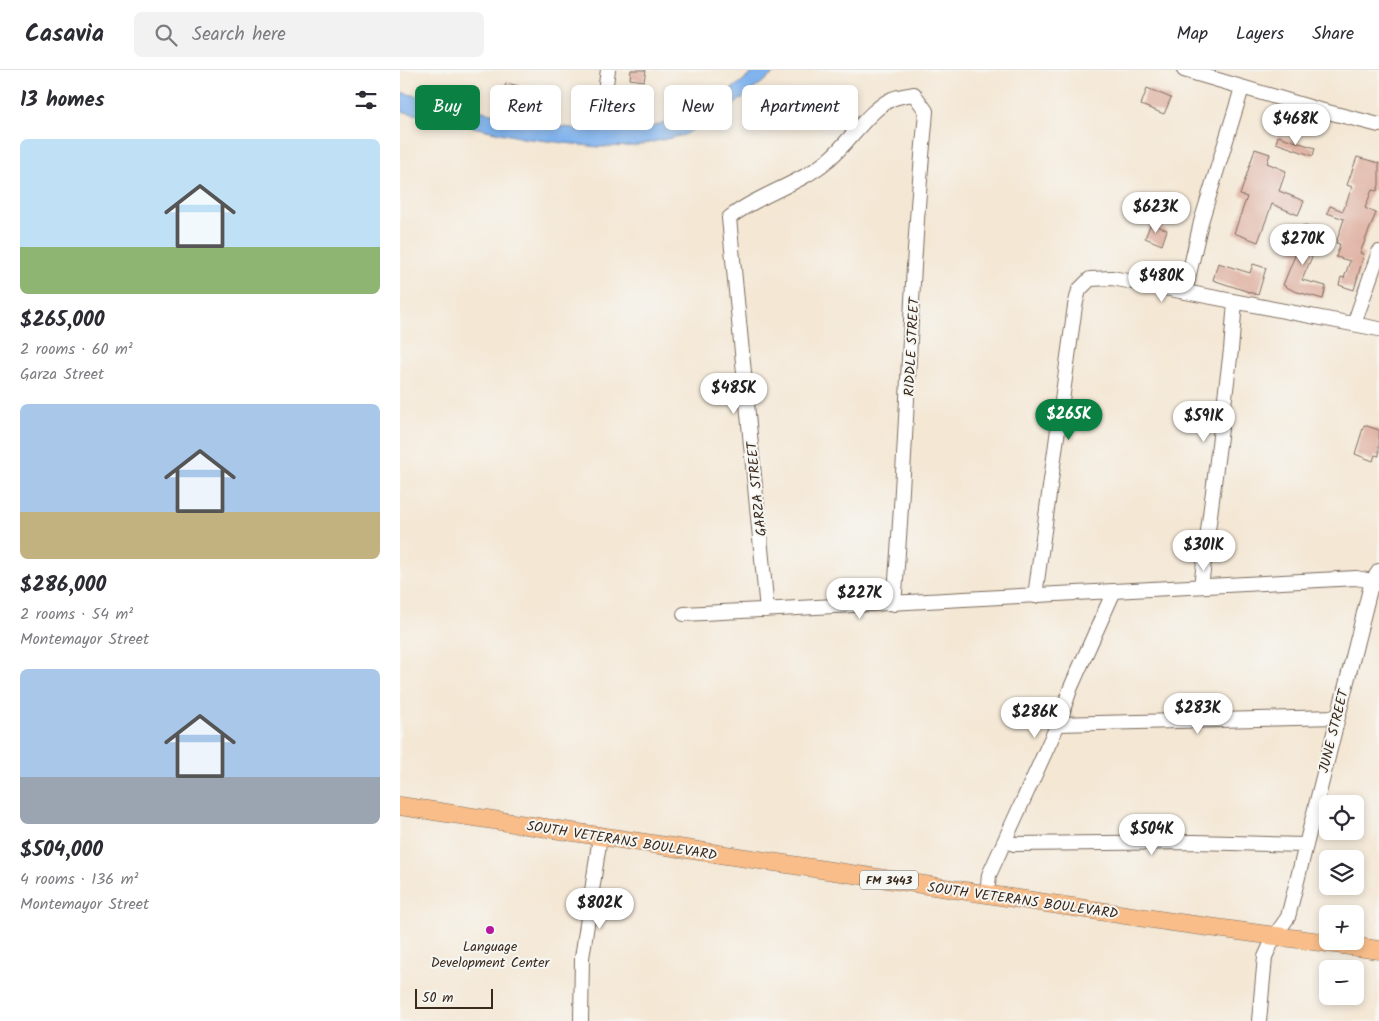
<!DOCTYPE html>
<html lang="en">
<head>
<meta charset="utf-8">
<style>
	:root { --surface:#fff; --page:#f2f2f3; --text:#2b2b33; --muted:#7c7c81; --line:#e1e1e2; --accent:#0b8043 }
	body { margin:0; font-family:Kalam,sans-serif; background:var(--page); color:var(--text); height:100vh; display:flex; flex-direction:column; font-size:19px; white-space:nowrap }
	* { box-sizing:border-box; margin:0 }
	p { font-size:16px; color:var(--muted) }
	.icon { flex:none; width:28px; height:28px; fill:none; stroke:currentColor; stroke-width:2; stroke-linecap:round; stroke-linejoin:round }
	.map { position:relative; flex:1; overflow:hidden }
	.details { display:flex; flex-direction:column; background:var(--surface); width:400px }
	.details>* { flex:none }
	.guide { position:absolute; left:15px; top:15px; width:475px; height:45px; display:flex; gap:10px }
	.buttons { position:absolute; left:919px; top:725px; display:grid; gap:10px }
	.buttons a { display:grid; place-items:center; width:45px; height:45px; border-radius:8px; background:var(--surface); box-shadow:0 2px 8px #0003; font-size:25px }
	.scale { position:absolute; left:15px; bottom:12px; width:78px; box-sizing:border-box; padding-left:5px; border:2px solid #3b2a1e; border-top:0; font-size:14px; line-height:18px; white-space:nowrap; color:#3b2a1e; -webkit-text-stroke:4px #f6f6f2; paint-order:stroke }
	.price { position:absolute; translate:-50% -42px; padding:0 11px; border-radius:18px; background:#fff; color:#222; font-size:16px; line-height:32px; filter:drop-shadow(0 1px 2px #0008) }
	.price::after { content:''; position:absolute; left:50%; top:30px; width:15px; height:11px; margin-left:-8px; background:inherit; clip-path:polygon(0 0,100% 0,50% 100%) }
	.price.on { background:var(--accent); color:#fff }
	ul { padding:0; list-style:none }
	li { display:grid; align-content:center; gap:10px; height:265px; padding:0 20px }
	li span { display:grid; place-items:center; height:155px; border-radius:8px; color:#555 }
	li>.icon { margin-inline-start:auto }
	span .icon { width:90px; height:90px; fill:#fffc; stroke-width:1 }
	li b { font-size:21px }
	h2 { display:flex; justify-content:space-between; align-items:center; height:60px; padding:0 20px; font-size:21px }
	.tag { padding:0 18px; border-radius:8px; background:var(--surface); box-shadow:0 2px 8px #0003; font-size:18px; line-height:45px }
	.tag.on { background:var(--accent); color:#fff }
	header { display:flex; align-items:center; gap:30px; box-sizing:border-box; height:70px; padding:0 25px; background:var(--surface); border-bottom:1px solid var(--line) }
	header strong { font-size:24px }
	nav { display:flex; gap:28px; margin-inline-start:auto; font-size:18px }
	.search { width:350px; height:45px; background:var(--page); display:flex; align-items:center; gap:12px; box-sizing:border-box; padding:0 18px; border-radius:8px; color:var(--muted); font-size:19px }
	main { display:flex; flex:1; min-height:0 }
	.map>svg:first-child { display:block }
</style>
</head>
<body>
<header>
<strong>Casavia</strong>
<div class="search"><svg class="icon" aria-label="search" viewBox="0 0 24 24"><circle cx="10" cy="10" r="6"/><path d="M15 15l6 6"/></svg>Search here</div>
<nav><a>Map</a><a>Layers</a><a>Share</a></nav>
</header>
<main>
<section class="details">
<h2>13 homes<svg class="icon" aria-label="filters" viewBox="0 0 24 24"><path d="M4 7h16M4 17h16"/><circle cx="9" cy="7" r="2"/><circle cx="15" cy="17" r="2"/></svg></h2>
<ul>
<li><span style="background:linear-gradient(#bfe0f5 70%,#8fb573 0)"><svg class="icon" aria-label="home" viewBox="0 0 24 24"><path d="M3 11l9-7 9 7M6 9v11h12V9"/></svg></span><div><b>$265,000</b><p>2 rooms · 60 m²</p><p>Garza Street</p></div></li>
<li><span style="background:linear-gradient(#a9c7e8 70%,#c2b280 0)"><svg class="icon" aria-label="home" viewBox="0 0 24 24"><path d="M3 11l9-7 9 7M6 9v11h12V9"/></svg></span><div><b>$286,000</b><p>2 rooms · 54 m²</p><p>Montemayor Street</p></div></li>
<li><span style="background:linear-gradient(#a9c7e8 70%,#9aa5b1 0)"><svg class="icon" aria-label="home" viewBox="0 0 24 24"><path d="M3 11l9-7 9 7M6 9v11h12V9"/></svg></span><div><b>$504,000</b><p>4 rooms · 136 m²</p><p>Montemayor Street</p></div></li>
</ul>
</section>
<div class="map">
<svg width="979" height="951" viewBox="0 0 979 951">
	<rect width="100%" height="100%" fill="#f6f6f2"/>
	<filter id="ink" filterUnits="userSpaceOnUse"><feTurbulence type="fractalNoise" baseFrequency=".02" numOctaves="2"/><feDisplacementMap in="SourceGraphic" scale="10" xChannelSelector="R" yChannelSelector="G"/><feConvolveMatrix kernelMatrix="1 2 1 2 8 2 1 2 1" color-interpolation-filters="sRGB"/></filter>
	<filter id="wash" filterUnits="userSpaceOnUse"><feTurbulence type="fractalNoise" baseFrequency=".0096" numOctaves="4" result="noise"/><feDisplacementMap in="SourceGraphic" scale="20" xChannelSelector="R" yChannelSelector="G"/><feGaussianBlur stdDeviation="1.12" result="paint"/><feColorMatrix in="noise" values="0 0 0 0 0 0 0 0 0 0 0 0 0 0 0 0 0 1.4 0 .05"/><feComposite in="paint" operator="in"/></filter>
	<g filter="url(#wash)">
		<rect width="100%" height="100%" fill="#f4e7d4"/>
		<!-- water -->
		<path fill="#81b4ee" stroke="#5e6f86" d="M356 0H378L325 42 284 65 234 76 198 77 123 68 0 41V22C51 34 101 46 152 55 188 61 225 65 261 54 296 44 329 23 356 0Z"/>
		<g id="blocks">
			<!-- building -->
			<path fill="#dead9e" d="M231 0H246L244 11 230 9Z
				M106 13 119 16 117 27 104 24Z
				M747 18 771 28 764 44 741 35Z
				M878 66 915 78 913 86 876 73Z
				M855 79 870 84 867 93 886 101 879 121 904 131 898 145 872 134 858 172 834 163 847 127 840 125Z
				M957 87 979 93V115L977 121 972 120 965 138 976 143 960 183 964 184 954 220 939 215 941 207 944 208 950 191 936 187 940 174 936 173 944 149 927 143 930 136 943 141 952 117 947 115Z
				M751 153 767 160 762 175 745 168Z
				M903 155 916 160 909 177 915 180 902 210 926 216 923 229 894 221 883 215 896 183 890 181 894 172 897 173Z
				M818 193 850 203 853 194 866 198 858 225 813 210Z
				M964 355 979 360V386L975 385 973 391 955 384Z"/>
		</g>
	</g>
	<g filter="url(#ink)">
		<use href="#blocks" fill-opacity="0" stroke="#7c6c5e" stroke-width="1"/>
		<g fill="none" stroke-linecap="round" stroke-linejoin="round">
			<defs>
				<path id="minor" d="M784 0 916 39 979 55
					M206 14 208 0
					M785 222 801 152 842 18
					M954 254 979 182
					M801 516 831 280 835 232
					M635 526 675 236 679 220 690 209 712 208 979 259
					M367 540 329 148C359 124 399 115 428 90 449 73 468 40 492 29 498 26 507 25 514 24L526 41 525 54C509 214 508 374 494 534
					M284 544 956 508 972 511 979 514
					M658 654 937 647
					M606 771 614 774 795 772 905 775
					M587 825 589 805 658 654 671 617 714 521
					M181 951 182 888 200 767
					M859 951 865 887 874 867 888 847 972 511 979 501"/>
				<path id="major" d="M0 736 772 852 979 880"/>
			</defs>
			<!-- minor casing -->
			<use href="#minor" stroke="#7c6c5e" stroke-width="16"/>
			<!-- major casing -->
			<use href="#major" stroke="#7c6c5e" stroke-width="19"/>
			<!-- minor -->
			<use href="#minor" stroke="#fff" stroke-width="14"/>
			<!-- major -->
			<use href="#major" stroke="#f8bd89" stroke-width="18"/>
		</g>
	</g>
	<!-- markers -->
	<circle fill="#b5179e" stroke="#f6f6f2" stroke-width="2" cx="90" cy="860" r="5"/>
	<g text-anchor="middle" stroke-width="4" stroke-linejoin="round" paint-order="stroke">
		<!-- shield labels -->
		<rect fill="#f6f6f2" stroke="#73675e" stroke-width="1" x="460" y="800.5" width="58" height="19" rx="4"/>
		<g font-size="12" font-weight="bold" fill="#3b2a1e">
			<text x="489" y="814">FM 3443</text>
		</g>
		<!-- street labels -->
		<g font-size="14" fill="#3b2a1e" stroke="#f6f6f2">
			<text transform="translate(511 277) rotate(-87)" y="5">RIDDLE STREET</text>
			<text transform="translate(356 419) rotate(-96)" y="5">GARZA STREET</text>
			<text transform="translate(933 661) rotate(-76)" y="5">JUNE STREET</text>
			<text transform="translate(222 770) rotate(9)" y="5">SOUTH VETERANS BOULEVARD</text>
			<text transform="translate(623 830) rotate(8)" y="5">SOUTH VETERANS BOULEVARD</text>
		</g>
		<!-- poi labels -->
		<g font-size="14" fill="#3b2a1e" stroke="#f6f6f2">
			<text x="90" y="881">Language<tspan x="90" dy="16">Development Center</tspan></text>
		</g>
	</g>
</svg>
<div class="buttons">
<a><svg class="icon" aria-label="locate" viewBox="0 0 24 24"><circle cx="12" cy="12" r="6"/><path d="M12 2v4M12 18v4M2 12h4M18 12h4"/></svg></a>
<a><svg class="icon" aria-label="layers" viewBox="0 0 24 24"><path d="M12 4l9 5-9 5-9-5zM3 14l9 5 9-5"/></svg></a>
<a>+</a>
<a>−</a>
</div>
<div class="scale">50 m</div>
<b class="price" style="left:896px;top:76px">$468K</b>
<b class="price" style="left:756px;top:164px">$623K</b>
<b class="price" style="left:903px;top:196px">$270K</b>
<b class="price" style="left:762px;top:233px">$480K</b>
<b class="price" style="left:334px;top:345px">$485K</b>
<b class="price on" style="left:669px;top:371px">$265K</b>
<b class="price" style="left:804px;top:373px">$591K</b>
<b class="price" style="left:804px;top:502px">$301K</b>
<b class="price" style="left:460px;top:550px">$227K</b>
<b class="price" style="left:798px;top:665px">$283K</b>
<b class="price" style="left:635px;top:669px">$286K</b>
<b class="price" style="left:752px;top:786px">$504K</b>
<b class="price" style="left:200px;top:860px">$802K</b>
<div class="guide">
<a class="tag on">Buy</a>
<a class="tag">Rent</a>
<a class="tag">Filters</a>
<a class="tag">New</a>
<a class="tag">Apartment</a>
</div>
</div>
</main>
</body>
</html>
